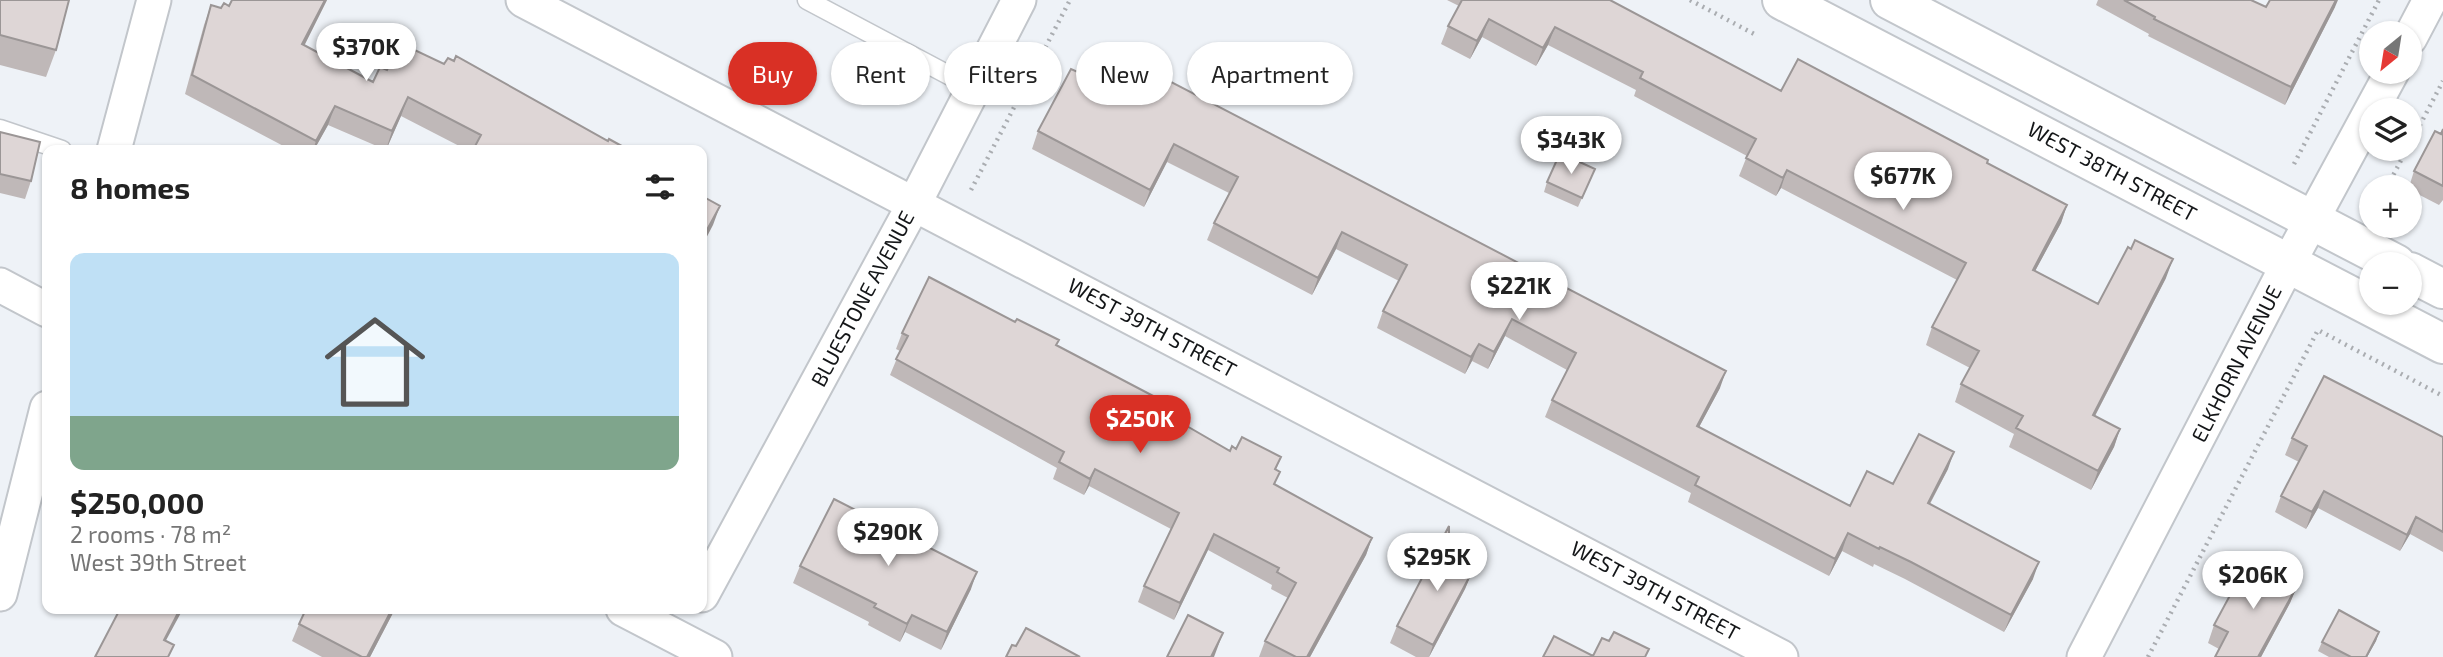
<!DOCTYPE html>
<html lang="en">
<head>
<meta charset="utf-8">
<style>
	:root { --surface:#fff; --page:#f2f2f2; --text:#222; --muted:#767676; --line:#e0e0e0; --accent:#d93025 }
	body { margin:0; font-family:"Exo 2",sans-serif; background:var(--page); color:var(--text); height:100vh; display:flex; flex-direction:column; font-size:26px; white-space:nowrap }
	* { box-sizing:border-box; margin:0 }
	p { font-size:23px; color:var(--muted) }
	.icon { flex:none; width:38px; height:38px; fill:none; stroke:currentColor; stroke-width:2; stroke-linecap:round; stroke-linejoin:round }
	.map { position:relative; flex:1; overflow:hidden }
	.drawer { position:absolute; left:42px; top:145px; width:665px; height:469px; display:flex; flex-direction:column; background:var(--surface); border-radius:14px; box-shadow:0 2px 5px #0004 }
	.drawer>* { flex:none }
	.hud { position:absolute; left:728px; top:42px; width:665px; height:63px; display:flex; gap:14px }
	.needle { width:46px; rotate:210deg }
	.buttons { position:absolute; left:2359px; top:21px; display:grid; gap:14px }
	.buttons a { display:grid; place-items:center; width:63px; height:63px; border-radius:50%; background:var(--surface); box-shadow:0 2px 5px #0004; font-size:35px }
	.price { position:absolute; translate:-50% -60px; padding:0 16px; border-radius:24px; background:#fff; color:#222; font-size:23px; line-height:46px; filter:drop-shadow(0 2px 4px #0008) }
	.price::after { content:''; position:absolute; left:50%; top:42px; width:21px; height:16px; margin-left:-10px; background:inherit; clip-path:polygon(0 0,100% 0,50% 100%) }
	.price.active { background:var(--accent); color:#fff }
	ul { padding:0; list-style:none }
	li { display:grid; align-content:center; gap:14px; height:371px; padding:0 28px }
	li+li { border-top:2px solid var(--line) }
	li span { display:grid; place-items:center; height:217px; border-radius:14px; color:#555 }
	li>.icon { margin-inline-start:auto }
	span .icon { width:126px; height:126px; fill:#fffc; stroke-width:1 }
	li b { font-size:30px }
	h2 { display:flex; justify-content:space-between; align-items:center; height:84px; padding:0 28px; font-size:30px }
	.pill { padding:0 24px; border-radius:32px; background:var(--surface); box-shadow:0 2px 5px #0004; font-size:24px; line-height:63px }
	.pill.active { background:var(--accent); color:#fff }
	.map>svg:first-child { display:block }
</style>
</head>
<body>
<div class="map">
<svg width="2443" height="657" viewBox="0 0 2443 657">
	<rect width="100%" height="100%" fill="#eef2f7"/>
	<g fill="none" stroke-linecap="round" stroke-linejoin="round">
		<defs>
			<path id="lane" d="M807 0 973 88
				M0 129 62 150"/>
			<path id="street" d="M523 0 1781 657
				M2410 38 2430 0
				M114 150 154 0
				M0 285 47 310
				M0 594 47 408
				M702 595 914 204 1019 0
				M623 609 715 657
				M2084 657 2288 264 2392 72"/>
			<path id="secondary" d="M1782 0 2443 344
				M1890 0 2396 264
				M2410 272 2443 289"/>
		</defs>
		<!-- lane casing -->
		<use href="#lane" stroke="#c2c6cb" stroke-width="21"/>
		<!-- street casing -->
		<use href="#street" stroke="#c2c6cb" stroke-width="37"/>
		<!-- secondary casing -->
		<use href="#secondary" stroke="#c2c6cb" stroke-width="42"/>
		<!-- path -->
		<path stroke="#aaadb1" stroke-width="4.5" stroke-dasharray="2 5" stroke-linecap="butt" d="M1690 0 1758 36
			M2410 144 2443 81
			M2294 164 2379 0
			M2387 187 2407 149
			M971 190 1070 0
			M2148 657 2318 330 2443 396"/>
		<!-- lane -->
		<use href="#lane" stroke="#fff" stroke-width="18"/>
		<!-- street -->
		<use href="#street" stroke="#fff" stroke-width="33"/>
		<!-- secondary -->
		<use href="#secondary" stroke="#fff" stroke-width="38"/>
	</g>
	<!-- wall -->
	<path fill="#bfb8b8" d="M0 0 56 50 46 77 0 65Z
		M232 0H327L304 46 373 82 387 70 444 64 629 150H467L401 116 386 150 328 125 314 150H291L185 94 204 25 211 5 221 8 229 6Z
		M1447 0H1610L1781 91 1987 163 2067 205 2061 223 2035 271 2098 304 2166 278 2095 416 2120 429 2114 447 2091 490 2009 447 2014 434 1955 402 1961 384 1970 368 1926 345 1932 327 1957 280 1781 188 1776 196 1739 176 1747 156 1634 96 1636 90 1548 45 1536 66 1482 37 1470 59 1441 44 1448 26 1459 6Z
		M2098 0H2251L2266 7H2335L2285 105 2148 36 2149 34 2096 5Z
		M1071 69 1720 388 1699 427 1850 506 1893 484 1948 469 1930 504 2033 579 2004 632 1905 579 1874 564 1873 567 1842 551 1829 576 1688 502 1691 493 1545 417 1552 400 1567 370 1505 336 1488 369 1472 361 1465 374 1377 328 1383 311 1399 281 1336 249 1312 295 1207 240 1214 223 1229 193 1167 162 1144 207 1032 149 1038 131Z
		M2443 129V200L2439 205 2410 190V187H2409L2414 171Z
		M0 132 31 181 25 199 0 193Z
		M1591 178 1578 207 1544 192 1547 182Z
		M1015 322 1059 340 1057 346 1175 419 1230 451 1236 449 1281 457 1276 470 1275 485 1372 538 1366 555 1310 657H1259L1265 641 1288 598 1271 589 1272 585 1208 550 1174 620 1138 602 1144 586 1171 529 1089 486 1084 495 1053 479 1057 468 890 375 900 351 896 349 902 333Z
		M2443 437V552L2410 534 2400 551 2318 508 2306 529 2275 512 2281 496 2299 462 2285 455 2292 438Z
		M1449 547 1470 571 1472 572 1465 589 1429 657H1416L1390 643 1397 626Z
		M800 566 971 589 941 650 905 632 900 642 868 625 869 622 793 583Z
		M2297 586 2290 603 2261 657H2215L2219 649 2208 643 2214 625Z
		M395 609 370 657H322L292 641 299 624Z
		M2379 632 2376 641 2367 657H2329L2318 651 2322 642Z"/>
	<!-- shaded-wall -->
	<path fill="#9b9696" d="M325 0H327L295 64 302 44Z
		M2336 0H2338L2335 7 2285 105 2291 87Z
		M1489 19 1482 37 1470 59 1477 41Z
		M1555 27 1548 45 1536 66 1543 48Z
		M408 97 401 116 386 150 392 131Z
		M335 106 328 125 314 150H313L316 141Z
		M1174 144 1167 162 1144 207 1150 190Z
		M1787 170 1781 188 1776 196 1783 178Z
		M2067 205 2061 223 2026 288 2033 270Z
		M720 206 713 225 702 246V239Z
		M1342 232 1336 249 1312 295 1318 278Z
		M2173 259 2166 278 2086 433 2093 415Z
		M1512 319 1505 336 1488 369 1494 352Z
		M1479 344 1472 361 1465 374 1471 357Z
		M1726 371 1720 388 1690 444 1697 426Z
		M2120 429 2114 447 2091 490 2098 471Z
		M1954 452 1948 469 1921 520 1928 503Z
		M1095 469 1089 486 1084 495 1090 479Z
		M2324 491 2318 508 2306 529 2312 512Z
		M2416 517 2410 534 2400 551 2407 535Z
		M1848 533 1842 551 1829 576 1835 559Z
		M1214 534 1208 550 1174 620 1180 603Z
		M1372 538 1366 555 1310 657H1307Z
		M2039 562 2033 579 2004 632 2011 615Z
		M977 572 971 589 941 650 947 632Z
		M1472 572 1465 589 1429 657 1433 645Z
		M2297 586 2290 603 2261 657H2258Z
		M180 609H183L157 657 164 640Z
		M392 609H395L370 657H367Z
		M912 615 905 632 900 642 907 624Z
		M2379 632 2376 641 2367 657H2366Z
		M1223 633 1214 657H1211Z"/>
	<!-- building -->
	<path fill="#ded6d6" stroke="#9b9696" stroke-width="2" d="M0 0H69L56 50 0 35Z
		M232 0H325L302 44 373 82 380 67 387 70 400 43 444 64 448 58 454 61 456 56 608 141 609 139 629 150H473L481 135 408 97 392 131 335 106 316 141 192 75 211 5 221 8 224 3 229 6Z
		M1462 0H1610L1781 91 1798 59 1988 160 1987 163 2067 205 2033 270 2098 304 2128 247 2131 249 2135 240 2173 259 2093 415 2120 429 2098 471 2016 428 2023 416 1961 384 1979 351 1932 327 1966 263 1787 170 1783 178 1746 158 1756 139 1640 78 1643 72 1555 27 1543 48 1489 19 1477 41 1448 26Z
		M2124 0H2251L2266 7 2270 0H2336L2291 87 2154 19 2155 17Z
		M1091 53 1149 83 1154 73 1726 371 1697 426 1850 506 1867 471 1893 484 1919 434 1954 452 1928 503 2039 562 2011 615 1911 562 1880 547 1879 549 1848 533 1835 559 1695 485 1699 477 1552 400 1576 353 1512 319 1494 352 1479 344 1471 357 1383 311 1407 265 1342 232 1318 278 1214 223 1238 177 1174 144 1150 190 1038 131 1071 69 1080 73Z
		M2443 129V186L2414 171 2435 131 2441 134Z
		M0 132 40 142 31 181 0 174Z
		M1560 153 1595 169 1582 198 1547 182Z
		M702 196 720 206 702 239Z
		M929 277 1015 322 1017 319 1059 340 1056 345 1178 409 1173 418 1230 451 1232 446 1236 449 1242 437 1281 457 1275 469 1280 472 1274 484 1372 538 1307 657H1296L1265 641 1296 583 1277 572 1279 568 1214 534 1180 603 1144 586 1179 513 1095 469 1090 479 1059 462 1064 452 896 359 908 336 902 333Z
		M2324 376 2443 437V532L2416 517 2407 535 2324 491 2312 512 2281 496 2307 446 2292 438Z
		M834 499 977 572 947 632 912 615 907 624 874 607 876 604 800 566Z
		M1449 526V547L1474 560 1468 570 1472 572 1433 645 1397 626Z
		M2249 560 2297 586 2258 657H2215L2228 632 2214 625Z
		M120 609H180L164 640 174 645 168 657H95Z
		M306 609H392L367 657H362L299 624Z
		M2339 610 2379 632 2366 657H2351L2322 642Z
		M1188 615 1223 633 1211 657H1167Z
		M1026 628 1080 657H1006L1012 645 1016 646Z
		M1614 632 1649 649 1645 657H1543L1554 636 1593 656 1602 638 1609 641Z"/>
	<g text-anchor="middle" stroke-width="5" stroke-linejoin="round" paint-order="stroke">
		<!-- street labels -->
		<g font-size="21" fill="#141618" stroke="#fff">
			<text transform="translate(2112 172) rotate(28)" y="7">WEST 38TH STREET</text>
			<text transform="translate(863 299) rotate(-62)" y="7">BLUESTONE AVENUE</text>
			<text transform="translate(1152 328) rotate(28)" y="7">WEST 39TH STREET</text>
			<text transform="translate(2237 364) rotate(-63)" y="7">ELKHORN AVENUE</text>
			<text transform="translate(1655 591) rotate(28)" y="7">WEST 39TH STREET</text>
		</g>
	</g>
</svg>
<div class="buttons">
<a><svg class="needle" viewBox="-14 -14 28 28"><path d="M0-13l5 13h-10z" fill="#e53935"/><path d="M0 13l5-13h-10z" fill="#767676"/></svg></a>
<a><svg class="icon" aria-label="layers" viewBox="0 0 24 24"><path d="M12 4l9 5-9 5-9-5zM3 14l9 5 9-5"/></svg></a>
<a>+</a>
<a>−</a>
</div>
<b class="price" style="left:366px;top:83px">$370K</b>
<b class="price" style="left:1571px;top:176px">$343K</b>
<b class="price" style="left:1903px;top:212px">$677K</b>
<b class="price" style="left:1519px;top:322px">$221K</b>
<b class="price active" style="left:1140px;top:455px">$250K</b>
<b class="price" style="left:888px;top:568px">$290K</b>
<b class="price" style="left:1437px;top:593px">$295K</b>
<b class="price" style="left:2253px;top:611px">$206K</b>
<div class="hud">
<a class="pill active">Buy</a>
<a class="pill">Rent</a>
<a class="pill">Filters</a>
<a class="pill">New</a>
<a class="pill">Apartment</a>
</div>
<section class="drawer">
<h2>8 homes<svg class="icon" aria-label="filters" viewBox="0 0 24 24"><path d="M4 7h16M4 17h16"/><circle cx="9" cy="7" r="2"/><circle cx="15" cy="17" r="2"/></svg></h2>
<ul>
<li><span style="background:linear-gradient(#bfe0f5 75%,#7fa58c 0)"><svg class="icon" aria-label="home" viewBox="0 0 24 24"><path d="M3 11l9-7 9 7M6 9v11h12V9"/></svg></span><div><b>$250,000</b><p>2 rooms · 78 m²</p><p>West 39th Street</p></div></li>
</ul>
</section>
</div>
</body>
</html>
